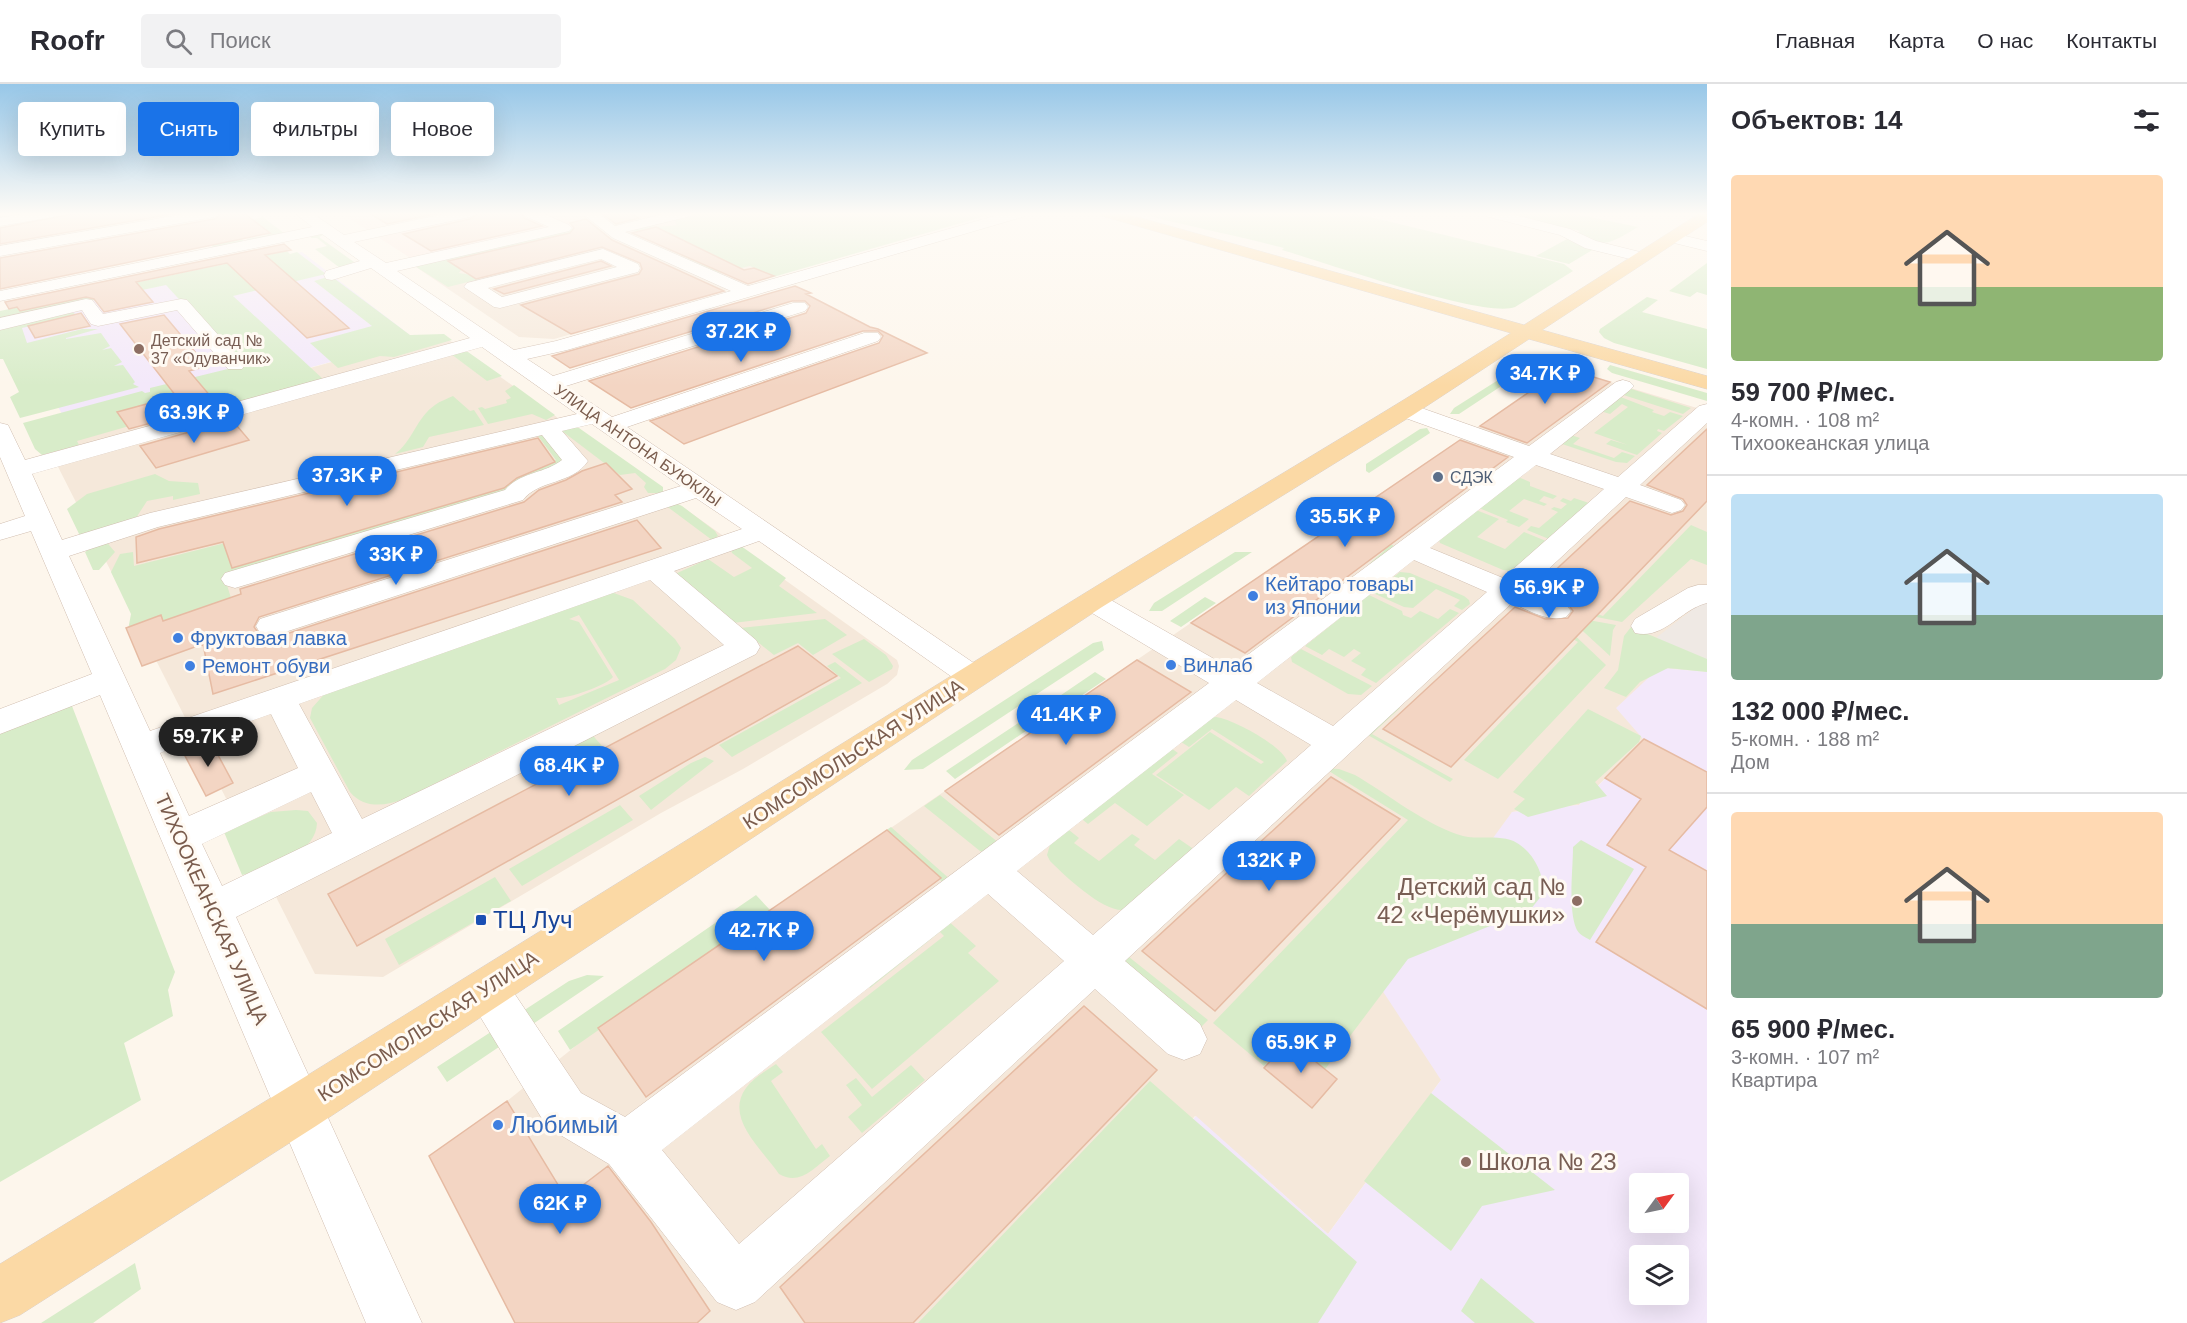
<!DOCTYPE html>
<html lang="ru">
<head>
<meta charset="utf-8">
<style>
	:root { --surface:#fff; --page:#f2f2f3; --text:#2b2b33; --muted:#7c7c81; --line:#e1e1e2; --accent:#1a73e8 }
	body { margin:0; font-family:Arial,sans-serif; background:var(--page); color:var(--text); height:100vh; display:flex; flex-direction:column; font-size:22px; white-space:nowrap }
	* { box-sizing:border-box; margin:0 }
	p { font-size:20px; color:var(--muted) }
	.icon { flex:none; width:33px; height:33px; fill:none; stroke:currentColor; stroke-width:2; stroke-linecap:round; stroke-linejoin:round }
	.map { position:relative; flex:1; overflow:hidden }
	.panel { display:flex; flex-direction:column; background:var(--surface); width:480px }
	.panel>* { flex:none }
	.top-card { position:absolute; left:18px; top:18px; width:570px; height:54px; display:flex; gap:12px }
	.needle { width:39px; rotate:57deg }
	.tools { position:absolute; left:1629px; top:1089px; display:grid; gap:12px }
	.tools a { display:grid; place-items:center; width:60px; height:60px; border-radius:6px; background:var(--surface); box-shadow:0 6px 24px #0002; font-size:30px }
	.price { position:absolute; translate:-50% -51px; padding:0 14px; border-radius:21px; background:var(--accent); color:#fff; font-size:20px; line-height:39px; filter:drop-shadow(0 2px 3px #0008) }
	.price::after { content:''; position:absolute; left:50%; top:36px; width:18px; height:14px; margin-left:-9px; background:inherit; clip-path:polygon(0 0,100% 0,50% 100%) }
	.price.on { background:#222; color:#fff }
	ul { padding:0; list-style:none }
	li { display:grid; align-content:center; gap:12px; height:318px; padding:0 24px }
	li+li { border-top:2px solid var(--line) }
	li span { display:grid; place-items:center; height:186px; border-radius:6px; color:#555 }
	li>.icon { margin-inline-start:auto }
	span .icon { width:108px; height:108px; fill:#fffc; stroke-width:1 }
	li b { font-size:26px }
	h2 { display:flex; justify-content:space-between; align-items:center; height:72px; padding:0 24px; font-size:26px }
	.tag { padding:0 21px; border-radius:6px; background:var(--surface); box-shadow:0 6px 24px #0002; font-size:21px; line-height:54px }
	.tag.on { background:var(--accent); color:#fff }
	header { display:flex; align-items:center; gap:36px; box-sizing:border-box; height:84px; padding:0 30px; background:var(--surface); border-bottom:2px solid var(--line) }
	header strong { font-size:28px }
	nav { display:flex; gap:33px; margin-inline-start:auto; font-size:21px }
	.search { width:420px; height:54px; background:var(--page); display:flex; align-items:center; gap:15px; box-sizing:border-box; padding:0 21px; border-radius:6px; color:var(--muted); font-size:22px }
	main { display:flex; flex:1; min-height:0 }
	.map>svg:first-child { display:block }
</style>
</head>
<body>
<header>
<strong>Roofr</strong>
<div class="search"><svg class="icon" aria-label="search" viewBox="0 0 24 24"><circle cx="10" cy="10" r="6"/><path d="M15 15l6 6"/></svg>Поиск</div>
<nav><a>Главная</a><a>Карта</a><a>О нас</a><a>Контакты</a></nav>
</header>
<main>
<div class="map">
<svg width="1707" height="1239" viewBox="0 0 1707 1239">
	<rect width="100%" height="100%" fill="#fdf6ec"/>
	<!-- residential -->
	<path fill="#f5e8da" d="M562 129H731L747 180 773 193 554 255 519 253 413 181 590 140Z
		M446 254 897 576 899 582 897 591 887 600 743 685 661 729 383 893 315 890 48 363 281 292 415 255Z
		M1564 284 1707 327V517L1659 584 1644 655 1579 721 1512 728 1441 996 1328 1150 1195 1032 1010 1239H515L429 1072 507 1017 598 944Z"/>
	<!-- commercial -->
	<path fill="#fde8e0" d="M355 129H562L591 141 418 179 344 131Z"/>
	<!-- industrial -->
	<path fill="#efe9e4" d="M1705 516 1707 517V588L1659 584 1657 553Z"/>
	<!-- education -->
	<path fill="#f3e8fa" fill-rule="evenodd" d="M302 168 415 255 72 348 7 231Z
		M1659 584 1707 588V1239H1010L1196 1032 1328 1150 1441 996 1382 906 1512 728 1579 721 1644 656 1616 624ZM1640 1100H1678V1138H1640ZM1640 1172H1678V1210H1640Z"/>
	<!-- green -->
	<path fill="#d8ecc9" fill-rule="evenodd" d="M700 129H996L773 193 750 182 719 189 635 150 634 144C649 141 662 144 677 141L674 135Z
		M1138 129 1358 130 1564 180 1573 187 1515 223C1484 235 1324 178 1282 166L1284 164C1235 151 1186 142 1138 129Z
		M1498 129H1571L1638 143C1607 162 1605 162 1570 154L1580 147Z
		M263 133 285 150 249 157 246 155 268 151 265 147 240 153 244 158 214 164 206 157C227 151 243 137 263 133Z
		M578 143 609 153 462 185 459 189 472 191 480 195 448 203 413 181Z
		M317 148 325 150 319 153 354 178 340 184 315 165 327 162 317 154H311L310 152Z
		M1567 155 1599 162 1569 180 1536 172Z
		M287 167 290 170 297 168 326 190 233 212 323 295 239 318 227 314 77 357 79 361 42 371 35 365 23 339 142 307 145 309 150 308V304L240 282 166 201 0 236V227Z
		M1707 179V211L1697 208 1690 213 1669 207Z
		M331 192 410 251 444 250 452 256 394 273 380 272 338 284 310 259 372 242 314 197Z
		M1647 213 1658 216 1642 228 1707 245V285L1614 259 1604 254 1599 248 1600 245Z
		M65 229H74L76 231 22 244 27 259 82 245H98L66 254V255L101 249 110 262 102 266 111 264 122 278 114 282 123 281 135 298 133 300 139 303 20 334 10 313 19 308 3 275H0V242Z
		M456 268H468L502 292 487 297 451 270Z
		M1525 279 1533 281 1459 330H1450L1454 324Z
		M1610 281 1707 309V317L1612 289 1607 285Z
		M514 301 555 331 546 336 532 330 488 340 478 324 482 323 485 325 507 319 506 316 511 314 505 307Z
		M1622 302 1691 324 1683 330 1614 308Z
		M1613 310 1654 326 1652 328 1664 332 1670 328 1683 332 1664 347 1658 345 1657 347 1662 349 1637 371 1606 360 1611 356 1628 361 1594 349 1628 323 1622 320 1610 330 1594 325Z
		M453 312 470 327 474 326 484 341 429 353 423 363 395 370C412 358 417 333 435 321 440 317 447 315 453 312Z
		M558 344H579L663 403V409H648L644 403 646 399 635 389 620 391Z
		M1427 344 1430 349 1369 389 1366 387V380L1420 345Z
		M545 346 571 377 511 410 225 495 232 517 157 540 128 546 131 530 111 488 120 470 133 468 134 482 556 376 538 352 496 362 494 358Z
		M1562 348 1580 354 1573 360 1614 374 1622 368 1635 372 1627 379 1616 378 1559 359Z
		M155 390 169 397 198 399 200 410 173 416V412L147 417 136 434 81 454 67 425 87 410Z
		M1518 393 1530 398V402L1557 412 1553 415 1544 412 1539 417 1547 420 1544 422 1524 415 1509 427 1529 435 1519 443 1506 438 1508 436 1479 424Z
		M1563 414 1571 417 1574 414 1589 419 1549 455 1527 446 1531 442 1539 444 1558 428 1551 425 1554 423 1561 425 1567 420 1560 417Z
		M673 418 682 422 715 447 718 452 712 456 665 421Z
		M1476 426 1499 435 1477 453 1505 465 1524 448 1546 457 1511 487 1503 486 1440 459 1439 456Z
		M1323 431 1399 464 1375 482 1369 480 1384 467 1324 441 1315 446 1306 442Z
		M1691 441 1707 448V481L1691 475 1622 538 1581 530 1586 526 1603 532Z
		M104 455 115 468 99 486H93L85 468Z
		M741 462 786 494 779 502 817 529 733 539 675 490 708 475 734 493 752 484 732 469 731 465Z
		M1235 468H1252L1162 527H1149L1154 519Z
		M1400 488 1410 489 1464 512 1469 516 1470 520 1462 526 1454 522 1460 516 1436 505 1413 524 1404 523 1373 509Z
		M611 508 633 516 675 555 681 564 676 576 665 585 404 715C385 722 364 725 350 708L310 634 312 624 327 607ZM579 531 619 596 559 621 556 614C567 615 605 602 613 593L579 538 569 535Z
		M1369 511 1402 527 1403 531 1411 534 1420 527 1438 535 1450 525 1459 529 1376 599 1361 591 1366 585 1351 577 1361 569 1354 565 1344 573 1329 565 1322 571 1305 562Z
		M1205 513 1216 519 1181 543 1170 537Z
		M1577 534 1616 541 1613 546 1610 572 1573 538Z
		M825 535 847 551 813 571 798 559 774 571 740 544Z
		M1566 543 1606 581 1498 695 1464 676 1578 558 1561 548Z
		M1631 543 1707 575V588L1668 584 1640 598 1626 613 1604 604 1618 586 1624 552Z
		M864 555 886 571 893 582 892 585 869 598 832 570Z
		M1102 557 1104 566 923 685 904 686 912 676 1093 559Z
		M1301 565 1372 602 1361 611 1348 610 1292 578 1291 573Z
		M835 578 862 599 732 673 719 661 841 594 827 582Z
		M1095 588 1106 595 1053 631 1042 624Z
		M1392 620 1400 624 1372 650 1453 695 1450 698 1366 650Z
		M64 622H72L175 888 168 906 173 932 124 959 141 1016 0 1098V647Z
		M1588 625 1641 652 1639 658 1595 698 1607 712 1528 733 1514 725 1525 715 1513 708Z
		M1032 630 1042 636 955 695 946 687Z
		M1216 633C1233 635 1282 662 1287 677L1249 712 1236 703 1209 726 1156 691 1210 648 1261 680 1264 678 1212 645 1189 663 1178 656 1208 634Z
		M589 647 602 662 560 684 547 668Z
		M1168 662 1178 669 1152 690 1184 711 1147 742 1115 719 1088 740 1078 732Z
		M705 673 714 677 651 726 639 712 691 679Z
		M1324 684 1339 685 1355 691C1386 709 1429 743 1463 752 1480 756 1502 750 1517 759 1534 769 1545 792 1543 810L1530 826 1408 875 1323 988 1287 959 1264 982 1213 939 1408 736Z
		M940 711 999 759 985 769 980 767 924 722Z
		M620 721 633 736 522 802 509 785Z
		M296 726 308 727 317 739C316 771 267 785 242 791L224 748 271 728Z
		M891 743 952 797 947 802 885 747Z
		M1069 746 1079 754 1074 759 1099 777 1132 750 1140 755 1134 761 1155 776 1179 755 1195 766 1123 826C1102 827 1065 792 1050 777L1047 771 1050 761Z
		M1581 756 1634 785 1590 856C1585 853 1578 850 1576 844 1568 823 1573 786 1573 763Z
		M495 793 511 817 399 881 385 855Z
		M756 811 770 826 570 966 558 947Z
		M945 834 976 862 968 869 999 897 872 1005 821 948 944 852 940 848 870 904 864 898Z
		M1115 868 1124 869 1208 936 1195 949Z
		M587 891 604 892 447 998 437 983 569 897Z
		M776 980 783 988 771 997 816 1065 822 1060 830 1072C813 1085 799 1102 779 1090 762 1065 724 1034 746 1004 753 994 766 987 776 980Z
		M911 981 925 996 862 1049 848 1033 862 1021 846 1001 856 994 872 1013Z
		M1150 997 1357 1178 1318 1239H918Z
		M1431 1009 1555 1106 1482 1122 1451 1167 1364 1097Z
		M135 1179 141 1205 93 1239H41Z
		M1481 1194 1535 1239H1475L1461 1227Z"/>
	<!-- building -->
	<path fill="#f3d5c3" stroke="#e6bba3" stroke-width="1.5" d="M77 129H178L0 160V144Z
		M223 129H244L270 149 0 205V174L214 135Z
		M369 129H439L387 140Z
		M479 129H521L524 134 542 142 431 167 403 150 470 135Z
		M613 129H629L639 134 616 140 604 131Z
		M586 135 612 156 724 207 571 250 521 221 639 190 642 185 640 179 602 163 476 195 448 177 570 149 574 144 570 139Z
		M656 143 744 186 754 184 774 192 748 200 632 149Z
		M284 160 291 166 265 171 349 244 307 254 227 179 136 198 153 218 104 228 94 215 86 213 20 227 17 223 9 225 5 218Z
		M601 177 611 182 504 210 494 205Z
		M795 202 811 209 806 210 870 243 878 245 927 269 684 360 650 337 879 259 883 252 878 247H863L631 324 589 297 806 229 810 222 805 217H792L570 284 552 272Z
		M81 229 90 242 35 254 28 242Z
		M164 231 207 282 189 287 218 321 129 345 117 328 176 312 120 240Z
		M1564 284 1610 298 1527 359 1480 342Z
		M232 336 249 356 156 384 140 362Z
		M1707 345V417L1451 683 1383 645 1515 523 1545 535 1568 534 1573 527 1568 520 1535 505 1630 417 1671 431 1683 427 1687 421 1683 415 1647 401Z
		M538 354 555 378 517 394 504 404 232 484 223 458 137 479 136 453 159 445Z
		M1460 356 1508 373 1245 569 1191 539Z
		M606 379 632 405 615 411 622 418 259 533 254 543 260 551 271 553 283 551 637 436 661 464 213 610 203 560 142 582 126 544 161 531 163 537 241 510 240 505 524 418 539 406 566 396 582 387Z
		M798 562 837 592 357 862 328 810Z
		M1137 576 1191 608 999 751 945 707Z
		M1644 655 1707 688V723L1669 766 1707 787V925L1596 858 1646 783 1607 761 1641 715 1605 694Z
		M210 656 233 699 206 712 183 668Z
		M1331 693 1400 735 1215 927 1142 867Z
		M887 746 941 794 646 1013 598 944Z
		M1084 922 1157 986 913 1239H805L780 1203Z
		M1289 956 1337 995 1312 1024 1264 984Z
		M507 1017 566 1114 608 1082 651 1138 710 1227 697 1239H515L429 1072Z"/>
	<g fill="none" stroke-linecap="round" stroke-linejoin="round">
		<defs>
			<path id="minor" d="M28 129H60L53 133 0 142V134Z
				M190 129H221L214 133 0 172V162Z
				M295 129H312L344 151 449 129H477L470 133 354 158 386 179 549 143 525 132 523 129H542L569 141 572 144 569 147 397 187 514 266 556 257 731 207 613 154 582 129H598L615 142 668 129H693L691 132 625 148 748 202 1005 129H1028L1026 132 567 266 527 275 553 292 793 219H805L808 223 805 227 566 302 612 333 864 249H878L881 253 878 257 627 343 984 586 989 593 984 600 973 604 962 600 759 457 674 487 756 556 760 563 756 570 236 833 422 1239H366L100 611 0 650V625L92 590 31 447 0 456V440L25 432 0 373V339L8 341 25 376 470 254 371 184 332 196 326 195 324 191 326 187 360 177 322 150 0 217V207L312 143ZM482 263 577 330 150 429 62 456 32 390ZM592 340 681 402 260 535 256 542 260 549 271 551 282 549 696 414 742 445 150 647 69 472 158 443 542 351 562 376C544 390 520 388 505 406L225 489 221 495 225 501 235 504 245 501 523 416C539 395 572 401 588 377L562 347ZM650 496 724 561 362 735 299 620ZM271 630 298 684 189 732 160 669ZM311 708 332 749 222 802 202 760Z
				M1483 129H1507L1570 145 1596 157 1648 170 1650 173 1642 178 1585 164 1560 151 1485 132Z
				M1672 149 1707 157V167L1666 157 1664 154Z
				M603 165 638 180 640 184 638 188 500 224 494 223 464 203 467 199ZM601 175 617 183 502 213 488 204Z
				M86 215 92 216 103 230 181 215 187 216 245 281 242 285H228L177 226 98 242 91 240 82 226 0 246V234Z
				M1623 296 1630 298 1634 302 1630 306 1550 370 1618 393 1699 322 1707 320V339L1640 401 1681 416 1685 421 1681 426 1672 429 1626 413 1528 504 1566 521 1571 527 1566 533C1547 538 1530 527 1512 519L1125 877 1200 940 1207 955 1200 970 1184 976 1168 970 1095 905 755 1218 736 1226 717 1218 609 1080 547 1043 472 919 465 905 472 891 487 885 502 891 581 1009 625 1033 1209 599 1082 523 1077 517 1082 511 1092 508 1102 511 1230 584 1514 373 1397 331 1394 326 1397 321 1405 319 1413 321 1529 362 1616 298ZM1536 381 1604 405 1503 494 1430 464ZM1414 476 1487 508 1333 642 1257 599ZM1236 616 1311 661 1093 851 1017 787ZM988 810 1064 877 739 1160 662 1066Z
				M1698 501H1707V519C1681 525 1664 556 1635 549L1631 542 1635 535 1688 504Z"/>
			<path id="major" d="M1100 129H1123L1524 241 1700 129H1707V138L1542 246 1707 292V305L1529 255 1413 331 1102 523 316 1042 20 1231 0 1239V1180C361 960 718 736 1077 514 1221 425 1368 340 1511 249L1102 132Z"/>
		</defs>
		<!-- minor casing -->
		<use href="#minor" stroke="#d1beb0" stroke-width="1"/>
		<!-- major casing -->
		<use href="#major" stroke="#dad1cd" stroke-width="1"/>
		<!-- minor -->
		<use href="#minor" fill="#fff" fill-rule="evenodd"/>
		<!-- major -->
		<use href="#major" fill="#fbd9a5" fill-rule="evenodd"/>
	</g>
	<!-- sky -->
	<linearGradient id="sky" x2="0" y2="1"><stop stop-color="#97c7e8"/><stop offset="0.43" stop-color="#fefbf6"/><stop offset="1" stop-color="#fefbf6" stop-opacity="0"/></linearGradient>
	<rect width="1707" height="302" fill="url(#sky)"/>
	<!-- markers -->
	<g fill="#8d6e63" stroke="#fffaf3" stroke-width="2">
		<circle cx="139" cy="265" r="6"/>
		<circle cx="1577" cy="817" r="6"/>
		<circle cx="1466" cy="1078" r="6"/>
	</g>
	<circle fill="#5c6f8a" stroke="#fffaf3" stroke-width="2" cx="1438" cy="393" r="6"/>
	<g fill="#3f7fe0" stroke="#fffaf3" stroke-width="2">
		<circle cx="1253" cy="512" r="6"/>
		<circle cx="178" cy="554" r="6"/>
		<circle cx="1171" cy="581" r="6"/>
		<circle cx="190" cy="582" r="6"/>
		<circle cx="498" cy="1041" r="6"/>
	</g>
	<rect fill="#1a4fb4" stroke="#fffaf3" stroke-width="2" x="475" y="830" width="12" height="12" rx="3"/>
	<g text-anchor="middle" stroke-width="6" stroke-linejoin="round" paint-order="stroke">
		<!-- far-education labels -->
		<g font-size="16" fill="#785e54" stroke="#fffaf3" text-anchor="start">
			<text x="151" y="262">Детский сад №<tspan x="151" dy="18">37 «Одуванчик»</tspan></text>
		</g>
		<!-- far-street labels -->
		<g font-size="16" fill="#7a5c4d" stroke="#fffaf3">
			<text transform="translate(638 361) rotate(35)" y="6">УЛИЦА АНТОНА БУЮКЛЫ</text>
		</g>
		<!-- far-service labels -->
		<g font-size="16" fill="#4e5e75" stroke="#fffaf3" text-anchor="start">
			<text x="1450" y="399">СДЭК</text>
		</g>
		<!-- shop labels -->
		<g font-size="20" fill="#366cbe" stroke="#fffaf3" text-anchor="start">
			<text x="1265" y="507">Кейтаро товары<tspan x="1265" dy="23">из Японии</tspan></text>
			<text x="190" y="561">Фруктовая лавка</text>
			<text x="1183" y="588">Винлаб</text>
			<text x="202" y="589">Ремонт обуви</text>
		</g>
		<!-- street labels -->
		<g font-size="20" fill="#7a5c4d" stroke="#fffaf3">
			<text transform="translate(853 670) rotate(-33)" y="7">КОМСОМОЛЬСКАЯ УЛИЦА</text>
			<text transform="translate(212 825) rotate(66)" y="7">ТИХООКЕАНСКАЯ УЛИЦА</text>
			<text transform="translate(428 942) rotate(-33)" y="7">КОМСОМОЛЬСКАЯ УЛИЦА</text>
		</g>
		<!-- near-education labels -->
		<g font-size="24" fill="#785e54" stroke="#fffaf3" text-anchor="end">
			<text x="1565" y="811">Детский сад №<tspan x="1565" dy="28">42 «Черёмушки»</tspan></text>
			<text x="1478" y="1086" text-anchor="start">Школа № 23</text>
		</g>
		<!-- near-transit labels -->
		<g font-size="24" fill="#164399" stroke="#fffaf3" text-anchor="start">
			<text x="493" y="844">ТЦ Луч</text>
		</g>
		<!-- near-shop labels -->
		<g font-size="24" fill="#366cbe" stroke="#fffaf3" text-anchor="start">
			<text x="510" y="1049">Любимый</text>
		</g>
	</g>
</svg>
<div class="tools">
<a><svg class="needle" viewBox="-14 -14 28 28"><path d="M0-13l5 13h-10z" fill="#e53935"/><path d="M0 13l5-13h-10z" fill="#7c7c81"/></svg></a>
<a><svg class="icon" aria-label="layers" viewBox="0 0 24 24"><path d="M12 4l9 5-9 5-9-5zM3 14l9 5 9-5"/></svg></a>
</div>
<b class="price" style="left:741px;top:279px">37.2K ₽</b>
<b class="price" style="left:1545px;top:321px">34.7K ₽</b>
<b class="price" style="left:194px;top:360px">63.9K ₽</b>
<b class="price" style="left:347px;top:423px">37.3K ₽</b>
<b class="price" style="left:1345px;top:464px">35.5K ₽</b>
<b class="price" style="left:396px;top:502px">33K ₽</b>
<b class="price" style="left:1549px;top:535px">56.9K ₽</b>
<b class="price" style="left:1066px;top:662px">41.4K ₽</b>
<b class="price on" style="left:208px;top:684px">59.7K ₽</b>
<b class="price" style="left:569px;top:713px">68.4K ₽</b>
<b class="price" style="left:1269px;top:808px">132K ₽</b>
<b class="price" style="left:764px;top:878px">42.7K ₽</b>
<b class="price" style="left:1301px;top:990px">65.9K ₽</b>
<b class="price" style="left:560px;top:1151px">62K ₽</b>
<div class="top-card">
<a class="tag">Купить</a>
<a class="tag on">Снять</a>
<a class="tag">Фильтры</a>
<a class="tag">Новое</a>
</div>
</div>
<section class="panel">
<h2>Объектов: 14<svg class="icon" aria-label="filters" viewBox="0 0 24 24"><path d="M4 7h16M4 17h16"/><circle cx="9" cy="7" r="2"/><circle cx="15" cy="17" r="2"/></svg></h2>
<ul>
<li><span style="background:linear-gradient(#ffd9b3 60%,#8fb573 0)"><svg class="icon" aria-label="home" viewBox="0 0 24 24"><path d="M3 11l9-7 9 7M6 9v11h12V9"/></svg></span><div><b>59 700 ₽/мес.</b><p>4-комн. · 108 m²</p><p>Тихоокеанская улица</p></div></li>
<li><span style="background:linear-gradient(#bfe0f5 65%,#7fa58c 0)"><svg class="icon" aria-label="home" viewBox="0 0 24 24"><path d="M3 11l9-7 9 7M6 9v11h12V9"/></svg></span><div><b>132 000 ₽/мес.</b><p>5-комн. · 188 m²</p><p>Дом</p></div></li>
<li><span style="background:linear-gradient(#ffd9b3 60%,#7fa58c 0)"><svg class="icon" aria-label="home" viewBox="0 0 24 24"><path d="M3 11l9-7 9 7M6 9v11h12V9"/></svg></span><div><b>65 900 ₽/мес.</b><p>3-комн. · 107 m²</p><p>Квартира</p></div></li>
</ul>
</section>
</main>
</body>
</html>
